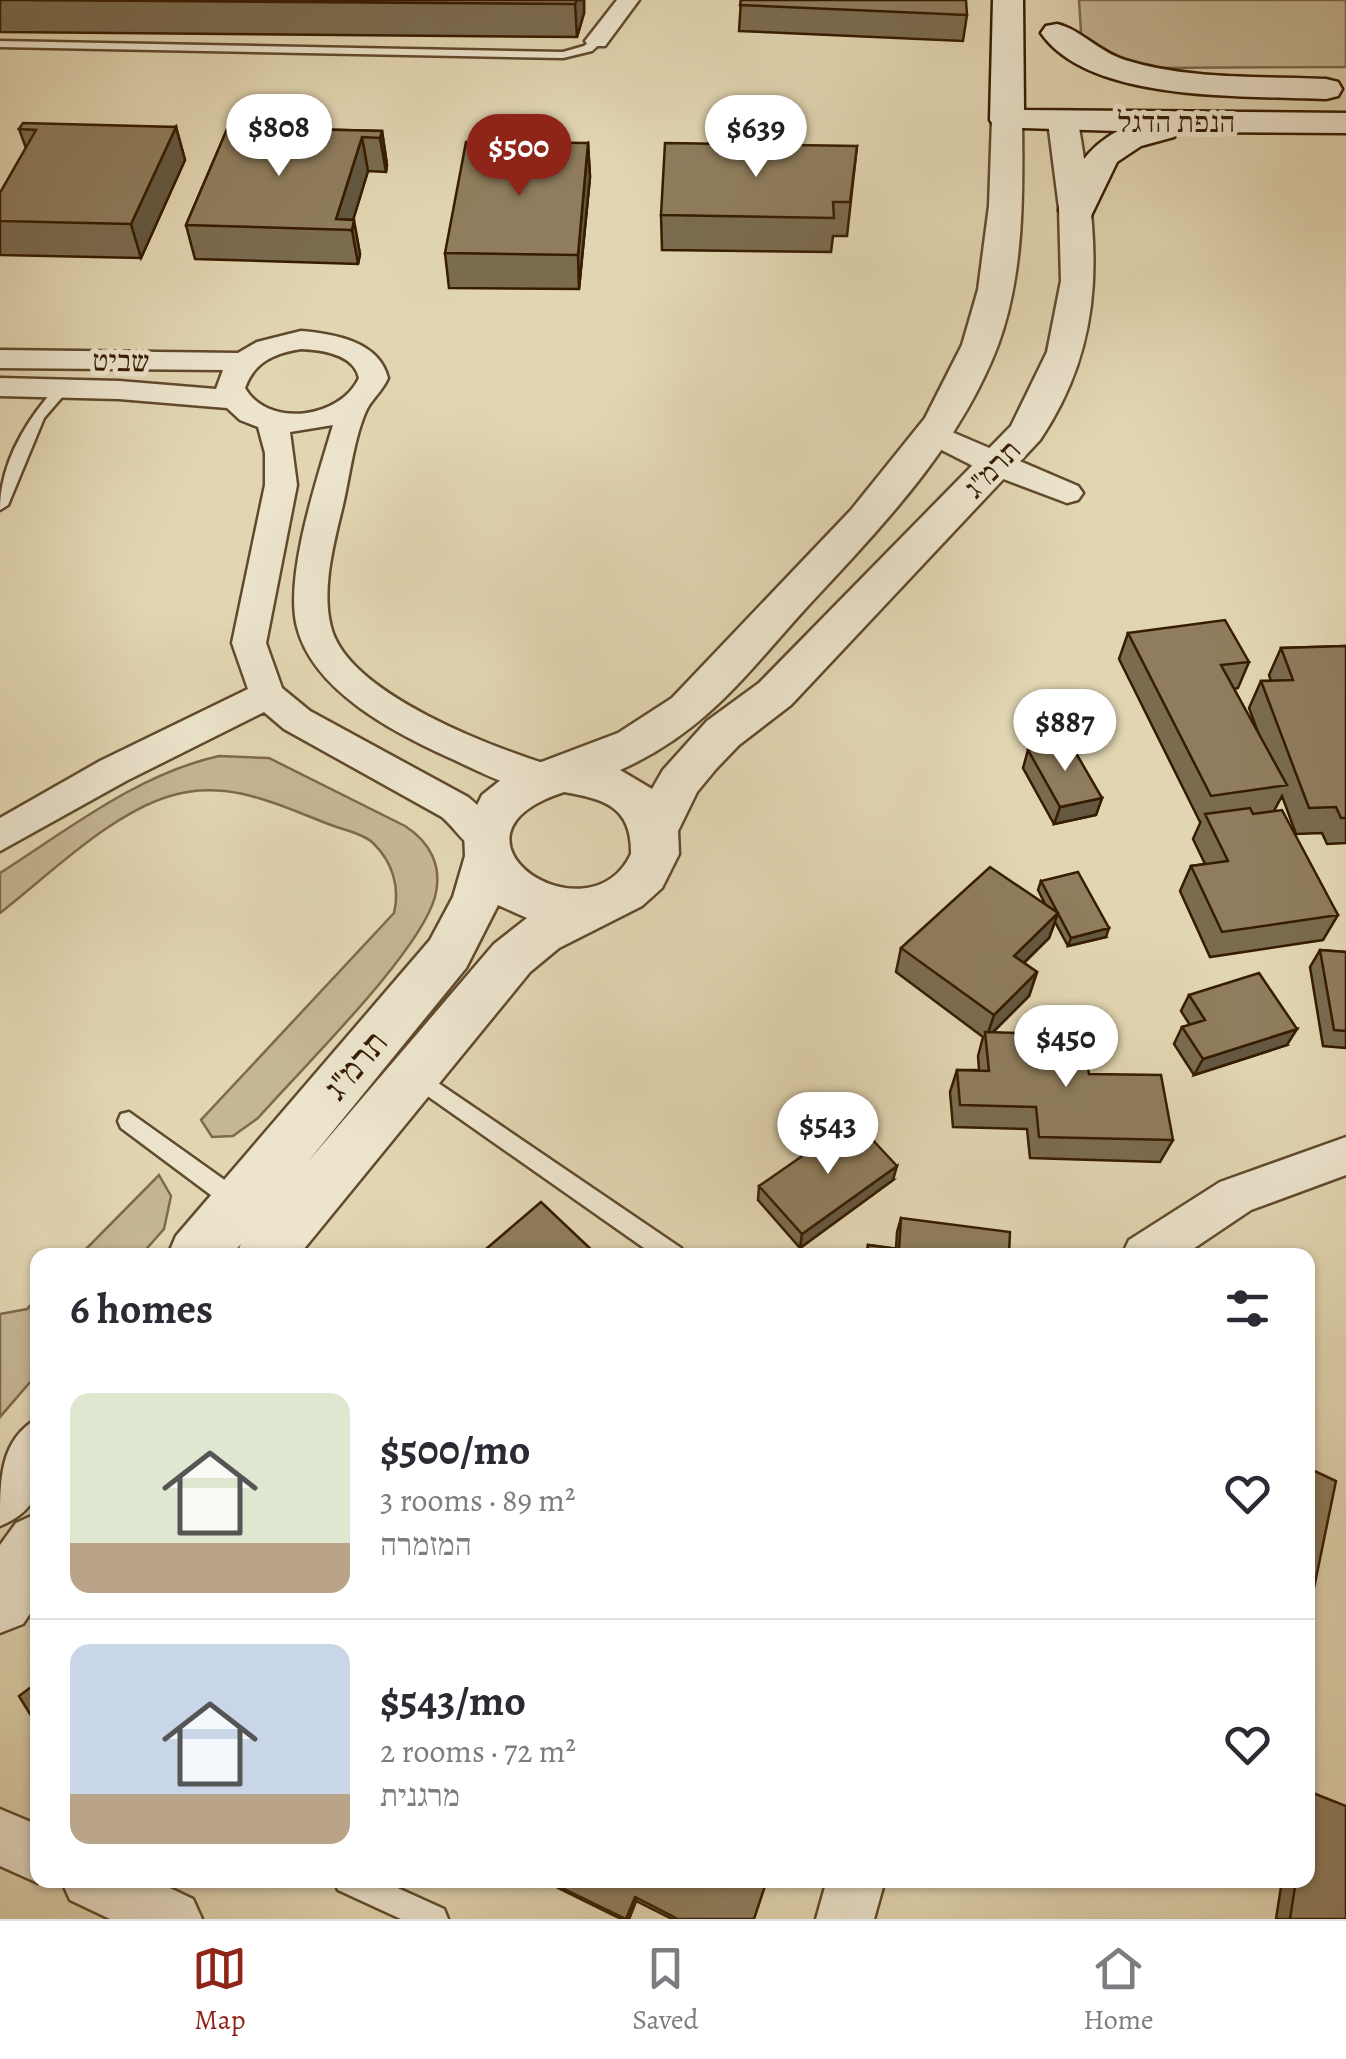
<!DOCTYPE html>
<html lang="en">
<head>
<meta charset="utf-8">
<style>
	:root { --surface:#fff; --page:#f2f2f3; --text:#2b2b33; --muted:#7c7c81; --line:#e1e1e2; --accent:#8f2418 }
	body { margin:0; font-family:Alegreya,"Frank Ruhl Libre",serif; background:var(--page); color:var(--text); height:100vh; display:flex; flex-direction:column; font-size:38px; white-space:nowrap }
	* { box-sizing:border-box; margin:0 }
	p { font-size:32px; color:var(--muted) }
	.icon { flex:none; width:55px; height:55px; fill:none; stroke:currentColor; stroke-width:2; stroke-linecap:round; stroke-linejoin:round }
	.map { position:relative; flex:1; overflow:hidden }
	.sheet { position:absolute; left:30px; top:1248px; width:1285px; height:640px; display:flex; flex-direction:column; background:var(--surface); border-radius:20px; box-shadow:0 2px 8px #0004 }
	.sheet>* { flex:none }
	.price { position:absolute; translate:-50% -85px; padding:0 22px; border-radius:35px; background:#fff; color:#222; font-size:32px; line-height:65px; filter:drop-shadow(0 2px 5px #0008) }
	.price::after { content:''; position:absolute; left:50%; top:60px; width:30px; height:22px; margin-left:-15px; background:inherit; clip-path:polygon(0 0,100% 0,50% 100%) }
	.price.selected { background:var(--accent); color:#fff }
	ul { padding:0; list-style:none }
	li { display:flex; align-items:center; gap:30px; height:250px; padding:0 40px }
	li+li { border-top:2px solid var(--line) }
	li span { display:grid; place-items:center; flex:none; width:280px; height:200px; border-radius:20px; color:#555 }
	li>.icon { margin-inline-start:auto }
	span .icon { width:120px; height:120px; fill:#fffc; stroke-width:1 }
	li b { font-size:42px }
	h2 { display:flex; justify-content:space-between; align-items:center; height:120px; padding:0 40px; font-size:42px }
	.tab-bar { display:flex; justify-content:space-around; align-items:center; height:140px; border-top:2px solid var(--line); background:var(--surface); font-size:28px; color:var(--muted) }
	.tab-bar a { display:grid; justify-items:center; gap:5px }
	.tab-bar .selected { color:var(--accent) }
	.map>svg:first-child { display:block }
</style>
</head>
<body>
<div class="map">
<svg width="1346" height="1919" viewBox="0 0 1346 1919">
	<rect width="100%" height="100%" fill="#e2d6b2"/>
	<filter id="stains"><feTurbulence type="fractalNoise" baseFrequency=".002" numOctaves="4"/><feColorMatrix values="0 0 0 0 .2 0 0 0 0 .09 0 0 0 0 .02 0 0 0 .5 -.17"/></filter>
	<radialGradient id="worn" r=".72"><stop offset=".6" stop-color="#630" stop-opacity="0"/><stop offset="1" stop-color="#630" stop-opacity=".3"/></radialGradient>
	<!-- green -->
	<path fill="#c5b694" stroke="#7e694a" stroke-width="2.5" d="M1079 0H1346V67L1143 68 1082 48Z
		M219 756 269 758 405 826C430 842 443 866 435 897 419 954 301 1069 258 1118L233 1136 212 1137 201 1120 394 913C400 888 393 862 373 843 364 834 344 830 331 825 278 805 228 778 170 796 110 814 49 875 0 913V873C69 829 138 774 219 756Z
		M159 1175 171 1196 164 1229 141 1255H80Z
		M37 1298V1374L0 1417V1314L27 1309Z"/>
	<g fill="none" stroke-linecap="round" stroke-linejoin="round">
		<defs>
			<path id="service" d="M593 39 603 41 592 51 563 58 0 47V41L563 52 584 46Z
				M63 384 70 388 44 418 8 505 0 510C0 463 27 419 58 385Z
				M416 1068 681 1248 684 1255H654L409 1083 405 1077 409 1071Z
				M129 1112 247 1196 250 1203 247 1210 239 1213 231 1210 121 1128 118 1121 121 1114Z
				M334 1880H380L444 1909 448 1919H401L338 1890Z"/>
			<path id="minor" d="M617 0H639L605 46H589L585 41Z
				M301 331C334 334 379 341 388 378 383 390 373 398 367 409 354 437 350 475 343 505 334 542 321 589 331 627 348 695 497 749 558 768L563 778 558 788C526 798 479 771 450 758 395 733 313 691 297 627 284 576 318 476 333 425L290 432 297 485 266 643 282 688 310 711 468 797C483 809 494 822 503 839L497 849C469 858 461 833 442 817L284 729 264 712 126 781 0 851V818L100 761 248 689 232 643 265 485V453L258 427 240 420 227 408 119 399 0 396V378L119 381 216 389 223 370 0 368V350L238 353 257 342ZM301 349C322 350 354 354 359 378 340 419 268 428 245 388 254 362 275 353 301 349Z
				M933 424 1078 486 1083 493 1078 500 1067 503 985 472 922 440 918 433 922 426Z
				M1346 1137V1175L1251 1210 1184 1255H1122L1129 1240 1220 1182Z
				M0 1809 38 1825V1880H46L38 1883 0 1866Z
				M61 1880H153L193 1899 202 1919H110L70 1900Z
				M827 1880H885L874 1919H816Z"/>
			<path id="tertiary" d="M1007 111 1018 114 1022 120C1023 195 1024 274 998 345 959 448 880 528 807 607 746 674 706 732 620 770L652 789 663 770 707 721 759 683 1011 426 1047 352 1061 281 1059 208 1048 122 1052 116H1074L1078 122C1098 238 1110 336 1040 440L791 705 739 745 716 769 697 792 678 831 679 854 662 888 642 906 559 948 530 972 299 1255H236L241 1244 231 1255H168L176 1236 430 940 453 897 465 856 464 832 482 795 507 775 618 733 672 698 851 510 925 418 962 345 978 290 989 206 992 120 996 114ZM564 792C605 799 632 807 631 854 588 944 426 836 564 792ZM498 905 527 918 494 944 306 1164 466 968Z
				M38 1418C38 1468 53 1504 0 1526 0 1477 0 1440 38 1418Z
				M38 1513V1602L23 1624 0 1633V1545L16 1523Z"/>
			<path id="secondary" d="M993 0H1023L1024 110 1346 113V133L1178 132 1174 137 1141 146 1117 162 1090 218 1077 221 1064 218 1059 210C1070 176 1085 148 1118 131L995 127 990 120Z
				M1057 24C1080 29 1099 52 1125 60 1189 80 1260 76 1326 79L1338 82 1342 89 1338 96 1326 99C1249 95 1090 104 1041 33L1046 26Z"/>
		</defs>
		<!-- service casing -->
		<use href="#service" stroke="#614a2c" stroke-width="5"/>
		<!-- minor casing -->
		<use href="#minor" stroke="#614a2c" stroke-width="5"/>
		<!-- tertiary casing -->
		<use href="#tertiary" stroke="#614a2c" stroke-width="5"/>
		<!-- secondary casing -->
		<use href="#secondary" stroke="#361c00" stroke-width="5"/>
		<!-- service -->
		<use href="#service" fill="#ece4cd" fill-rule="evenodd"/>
		<!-- minor -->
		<use href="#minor" fill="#ece4cd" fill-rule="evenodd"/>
		<!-- tertiary -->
		<use href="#tertiary" fill="#ece4cd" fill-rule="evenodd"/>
		<!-- secondary -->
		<use href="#secondary" fill="#ece4cd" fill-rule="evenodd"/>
	</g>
	<!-- wall -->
	<path fill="#7b6c50" stroke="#361c00" stroke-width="2.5" d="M0 0H584V13L577 37 0 32Z
		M741 0 967 15 963 41 739 31Z
		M176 127 185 160 141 258 0 255V193L26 148 19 129Z
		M228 127 382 131 387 165 386 172 368 171 353 220 360 254 358 264 195 259 186 225Z
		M588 143 590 177 579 289 449 288 445 253Z
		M857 146 847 236H833L831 252 662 250 661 215Z
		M1128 633 1249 662 1238 688 1234 689 1259 735 1249 708 1261 681H1271L1269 675 1281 648 1346 646V843L1327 844 1322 833 1296 834 1282 796 1274 811 1338 915 1323 940 1210 957 1180 891 1191 866 1205 864 1193 839 1201 821 1200 822 1119 659Z
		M1028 750 1102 798 1096 815 1054 824 1023 768Z
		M1041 881 1106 937 1068 946 1055 922 1049 938 1024 963 1037 972 1029 996 992 1033 1089 1074 1173 1140 1160 1162 1030 1158 1027 1129 953 1127 950 1092 957 1070H979L978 1056 983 1037 896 972 901 948 1046 906 1038 890Z
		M1320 950 1346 952V1048L1323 1046 1310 967Z
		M1189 995 1287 1045 1194 1075 1174 1044 1182 1027 1190 1025 1181 1011Z
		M893 1180 800 1248 758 1200 759 1186Z
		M901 1218 1009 1255H866L868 1245 896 1249 897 1232Z
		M1282 1880H1308L1346 1919H1276Z
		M554 1884 754 1919H672L636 1901 629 1919H621L558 1888Z"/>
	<!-- shaded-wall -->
	<path fill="#645841" stroke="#361c00" stroke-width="2.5" d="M572 0H584V13L577 37 575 4Z
		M176 127 185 160 141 258 131 224Z
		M382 131 387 165 386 172 380 138Z
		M362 137 368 171 350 230 336 219Z
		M588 143 590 177 579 289 578 255Z
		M354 220 360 254 358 264 352 230Z
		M1102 798 1096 815 1054 824 1060 807Z
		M1058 913 1049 938 1006 980 1014 956Z
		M1109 928 1106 937 1068 946 1071 938Z
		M1037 972 1029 996 986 1039 994 1015Z
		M1297 1029 1287 1045 1194 1075 1203 1059Z
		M897 1166 893 1180 800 1248 802 1234Z
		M635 1897 636 1901 629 1919H626Z"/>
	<!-- building -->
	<path fill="#8f7d5d" stroke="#361c00" stroke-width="2.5" d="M31 0H577L575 4Z
		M741 0H966L967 15 740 5Z
		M23 123 176 127 131 224 0 221V193L36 130 19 129Z
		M228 127 382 131 380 138 362 137 336 219 354 220 352 230 186 225Z
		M466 142 588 143 578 255 445 253Z
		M665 143 857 146 850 202H833L834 218 661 215Z
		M1225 620 1249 662 1221 665 1287 785 1211 796 1128 633Z
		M1346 646V818H1341L1336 807 1309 808 1261 681 1293 680 1281 648Z
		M1069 741 1102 798 1060 807 1028 750Z
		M1250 808 1253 814 1282 810 1338 915 1222 932 1191 866 1228 861 1205 814Z
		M990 867 1058 913 1014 956 1037 972 994 1015 901 948Z
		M1078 872 1109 928 1071 938 1041 881Z
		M1320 950 1346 952V1031L1334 1030Z
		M1259 973 1297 1029 1203 1059 1182 1027 1205 1020 1189 995Z
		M985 1032 1083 1035 1089 1074 1161 1075 1173 1140 1039 1137 1036 1107 960 1105 957 1070 989 1071Z
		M854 1120 897 1166 802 1234 759 1186Z
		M541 1202 597 1255H479Z
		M901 1218 1010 1232 1009 1255H868V1245L899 1249Z
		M1308 1468 1336 1481 1308 1617Z
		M38 1682V1727L19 1696Z
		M1308 1791 1346 1806V1919H1290L1296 1880H1308Z
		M556 1880H767L754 1919H678L635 1897 626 1919 554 1884Z"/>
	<g text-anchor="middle" stroke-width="10" stroke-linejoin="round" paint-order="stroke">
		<!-- far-street labels -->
		<g font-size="30" fill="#361c00" stroke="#ece4cd">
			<text x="1176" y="132">הנפת הדגל</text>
			<text transform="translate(121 361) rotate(1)" y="10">שביט</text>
			<text transform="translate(992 469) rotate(-46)" y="10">תרמ"ג</text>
		</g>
		<!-- street labels -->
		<g font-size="35" fill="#361c00" stroke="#ece4cd">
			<text transform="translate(355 1065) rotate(-50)" y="12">תרמ"ג</text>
		</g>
	</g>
	<rect width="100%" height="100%" filter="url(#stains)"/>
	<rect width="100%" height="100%" fill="url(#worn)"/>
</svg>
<b class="price" style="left:279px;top:179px">$808</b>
<b class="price" style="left:756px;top:180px">$639</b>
<b class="price selected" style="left:519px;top:199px">$500</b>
<b class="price" style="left:1065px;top:774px">$887</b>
<b class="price" style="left:1066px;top:1090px">$450</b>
<b class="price" style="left:828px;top:1177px">$543</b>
<section class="sheet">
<h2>6 homes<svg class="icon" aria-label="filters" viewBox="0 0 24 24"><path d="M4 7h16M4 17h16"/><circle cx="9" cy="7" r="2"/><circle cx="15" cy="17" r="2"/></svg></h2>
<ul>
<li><span style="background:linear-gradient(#dfe7d0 75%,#b9a48a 0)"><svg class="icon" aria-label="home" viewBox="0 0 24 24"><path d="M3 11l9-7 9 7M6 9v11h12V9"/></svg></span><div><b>$500/mo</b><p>3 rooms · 89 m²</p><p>המזמרה</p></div><svg class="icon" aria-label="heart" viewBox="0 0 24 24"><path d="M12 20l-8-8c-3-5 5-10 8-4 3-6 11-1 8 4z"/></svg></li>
<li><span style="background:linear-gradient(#c9d6e8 75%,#b9a48a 0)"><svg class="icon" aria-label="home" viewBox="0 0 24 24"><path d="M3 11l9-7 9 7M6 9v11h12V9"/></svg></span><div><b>$543/mo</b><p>2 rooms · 72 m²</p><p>מרגנית</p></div><svg class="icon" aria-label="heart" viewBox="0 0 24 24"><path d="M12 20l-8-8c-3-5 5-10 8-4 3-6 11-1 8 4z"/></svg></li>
</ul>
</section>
</div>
<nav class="tab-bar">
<a class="selected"><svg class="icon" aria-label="map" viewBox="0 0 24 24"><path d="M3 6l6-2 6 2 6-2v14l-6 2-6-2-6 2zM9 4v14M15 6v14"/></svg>Map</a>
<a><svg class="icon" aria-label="saved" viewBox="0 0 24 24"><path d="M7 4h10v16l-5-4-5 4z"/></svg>Saved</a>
<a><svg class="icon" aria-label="home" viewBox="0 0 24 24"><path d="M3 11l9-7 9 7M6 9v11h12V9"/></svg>Home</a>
</nav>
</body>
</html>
